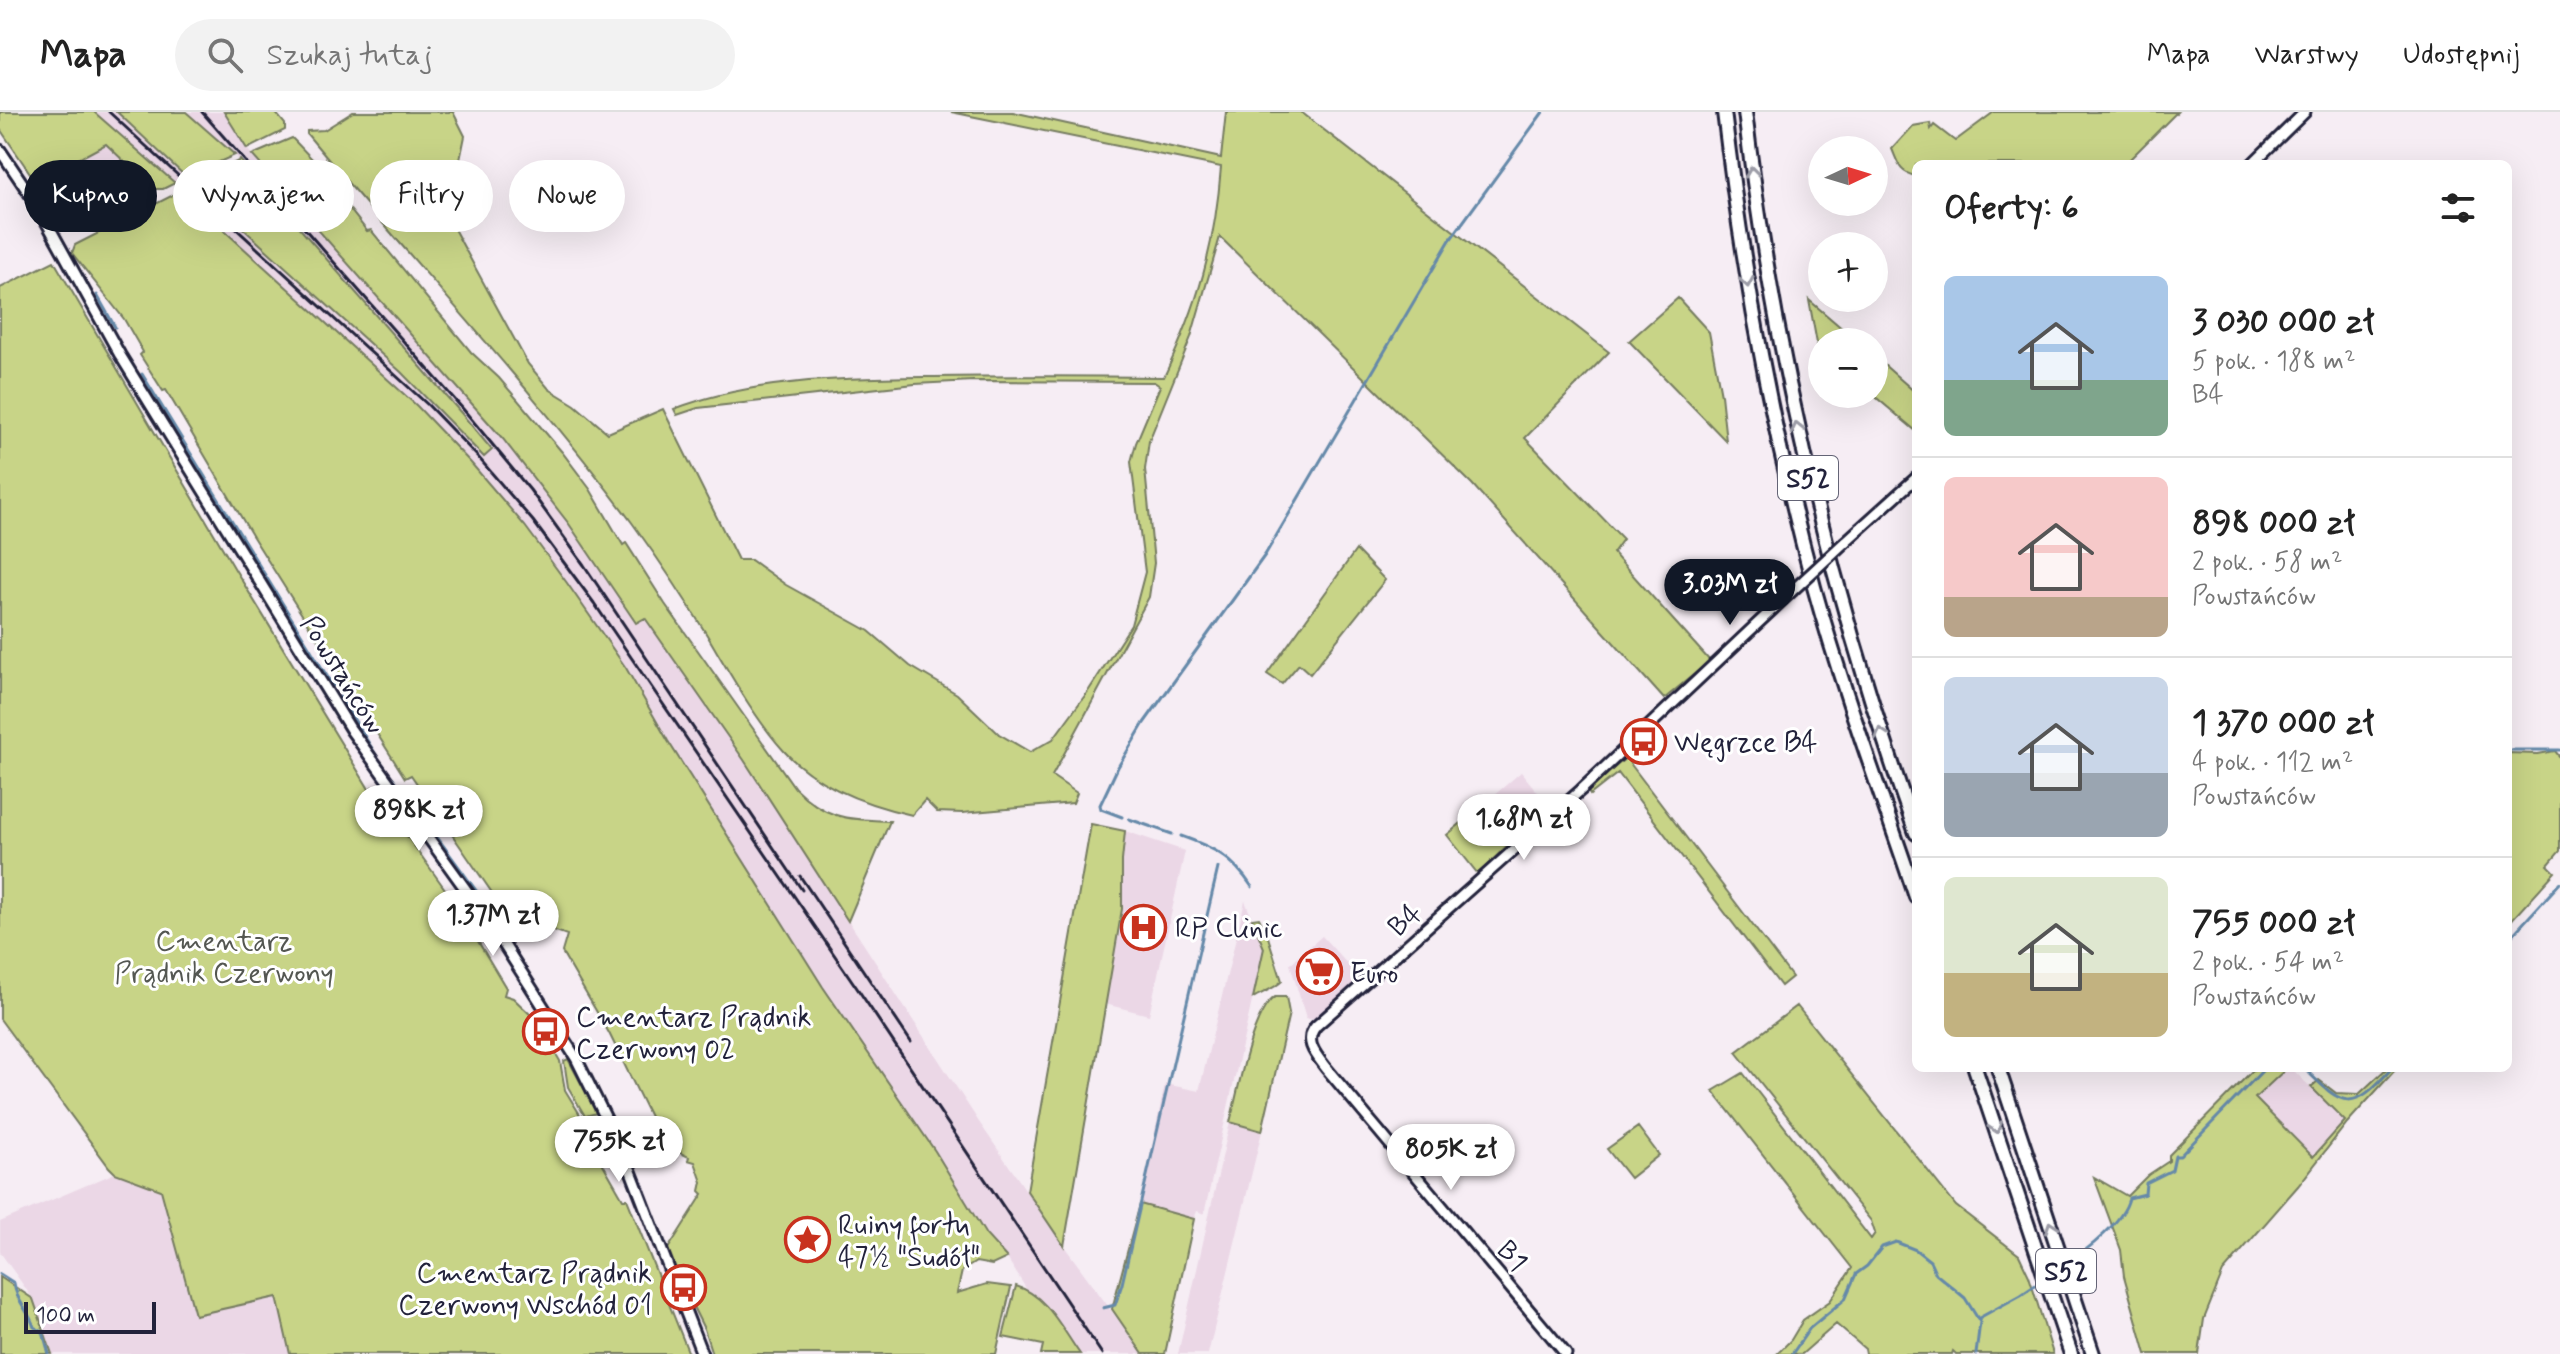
<!DOCTYPE html>
<html lang="pl">
<head>
<meta charset="utf-8">
<style>
	:root { --surface:#fff; --page:#f2f2f2; --text:#222; --muted:#767676; --line:#e0e0e0; --accent:#111827 }
	body { margin:0; font-family:Mynerve,sans-serif; background:var(--page); color:var(--text); height:100vh; display:flex; flex-direction:column; font-size:30px; white-space:nowrap }
	* { box-sizing:border-box; margin:0 }
	p { font-size:26px; color:var(--muted) }
	.icon { flex:none; width:44px; height:44px; fill:none; stroke:currentColor; stroke-width:2; stroke-linecap:round; stroke-linejoin:round }
	.map { position:relative; flex:1; overflow:hidden }
	.panel { position:absolute; left:1912px; top:48px; width:600px; height:912px; display:flex; flex-direction:column; background:var(--surface); border-radius:12px; box-shadow:0 8px 32px #0002 }
	.panel>* { flex:none }
	.guide { position:absolute; left:24px; top:48px; width:760px; height:72px; display:flex; gap:16px }
	.needle { width:52px; rotate:86deg }
	.controls { position:absolute; left:1808px; top:24px; display:grid; gap:16px }
	.controls a { display:grid; place-items:center; width:80px; height:80px; border-radius:50%; background:var(--surface); box-shadow:0 8px 32px #0002; font-size:40px }
	.scale { position:absolute; left:24px; bottom:20px; width:132px; box-sizing:border-box; padding-left:8px; border:4px solid #22223b; border-top:0; font-size:22px; line-height:28px; white-space:nowrap; color:#22223b; -webkit-text-stroke:6px #fff; paint-order:stroke }
	.price { position:absolute; translate:-50% -68px; padding:0 18px; border-radius:28px; background:#fff; color:#222; font-size:26px; line-height:52px; filter:drop-shadow(0 2px 4px #0008) }
	.price::after { content:''; position:absolute; left:50%; top:48px; width:24px; height:18px; margin-left:-12px; background:inherit; clip-path:polygon(0 0,100% 0,50% 100%) }
	.price.on { background:var(--accent); color:#fff }
	ul { padding:0; list-style:none }
	li { display:flex; align-items:center; gap:24px; height:200px; padding:0 32px }
	li+li { border-top:2px solid var(--line) }
	li span { display:grid; place-items:center; flex:none; width:224px; height:160px; border-radius:12px; color:#555 }
	li>.icon { margin-inline-start:auto }
	span .icon { width:96px; height:96px; fill:#fffc; stroke-width:1 }
	li b { font-size:34px }
	h2 { display:flex; justify-content:space-between; align-items:center; height:96px; padding:0 32px; font-size:34px }
	.chip { padding:0 28px; border-radius:36px; background:var(--surface); box-shadow:0 8px 32px #0002; font-size:28px; line-height:72px }
	.chip.on { background:var(--accent); color:#fff }
	header { display:flex; align-items:center; gap:48px; box-sizing:border-box; height:112px; padding:0 40px; background:var(--surface); border-bottom:2px solid var(--line) }
	header strong { font-size:38px }
	nav { display:flex; gap:44px; margin-inline-start:auto; font-size:28px }
	.search { width:560px; height:72px; background:var(--page); display:flex; align-items:center; gap:20px; box-sizing:border-box; padding:0 28px; border-radius:44px; color:var(--muted); font-size:30px }
	.map>svg:first-child { display:block }
</style>
</head>
<body>
<header>
<strong>Mapa</strong>
<div class="search"><svg class="icon" aria-label="search" viewBox="0 0 24 24"><circle cx="10" cy="10" r="6"/><path d="M15 15l6 6"/></svg>Szukaj tutaj</div>
<nav><a>Mapa</a><a>Warstwy</a><a>Udostępnij</a></nav>
</header>
<div class="map">
<svg width="2560" height="1242" viewBox="0 0 2560 1242">
	<rect width="100%" height="100%" fill="#f6edf4"/>
	<filter id="ink" filterUnits="userSpaceOnUse"><feTurbulence type="fractalNoise" baseFrequency=".0125" numOctaves="2"/><feDisplacementMap in="SourceGraphic" scale="16" xChannelSelector="R" yChannelSelector="G"/><feConvolveMatrix kernelMatrix="1 2 1 2 8 2 1 2 1" color-interpolation-filters="sRGB"/></filter>
	<g filter="url(#ink)">
		<!-- built -->
		<path fill="#ebd7e6" d="M94 0H117L401 260 485 344 462 302 235 43 186 0H224L247 37 503 327 569 412 636 511 644 506 744 648 979 1010 1064 1134 1143 1242H1067L1007 1146 986 1123 935 1039 823 875 668 629 626 556 567 471 504 389 417 294 194 91 169 65Z
			M106 32 153 77 74 120 64 119 36 70Z
			M1521 660 1540 683 1538 687 1546 698 1514 727 1484 692Z
			M1125 719 1185 739 1149 903 1105 892 1122 797V749Z
			M1245 789 1264 836 1204 1102 1197 1099 1194 1107 1140 1092 1165 972 1199 979Z
			M1322 824 1360 866 1315 906 1308 907 1306 906 1290 852Z
			M2287 956H2291L2345 1009 2313 1046 2254 986Z
			M1230 1010 1262 1019 1208 1242H1178Z
			M115 1061 161 1078 164 1084 277 1184 290 1242H52L33 1187 0 1140V1110Z"/>
		<!-- green -->
		<path fill="#c8d487" stroke="#757b61" stroke-width="2" d="M0 0H94L175 71 163 77H153L106 32 36 70 0 17Z
			M117 0H186L235 43 186 65Z
			M224 0H275L285 12V18L247 37Z
			M353 0H453L465 24 448 106 528 252 549 277 575 293 608 321 663 297 738 448H751L786 473 869 519 910 554 957 582 999 622 1030 640 1053 627 1089 578 1131 513 1145 460 1131 350 1136 331 1160 274 1154 270 973 269 915 272 698 296 677 303 674 297C755 266 847 266 933 265 1010 264 1087 264 1164 265 1198 193 1215 135 1221 55L951 0H1013L1221 46 1226 0H1301L1609 240 1525 326 1623 427 1613 441 1710 549 1664 587 1472 372 1220 125 1191 225 1149 329 1145 357 1154 451 1149 485 1052 664 1077 681 1073 691 962 701 937 700 925 688 912 703C867 693 816 674 784 639 755 607 729 560 707 523 684 485 659 448 633 412 533 276 415 153 307 22V19L324 18Z
			M1994 0H2177L2125 52H1916V64C1899 61 1898 51 1892 37L1913 14 1930 11 1931 17 1934 13 1955 29Z
			M292 26 317 52 314 54 319 64 332 75 367 119 371 118 471 240 499 266 562 340 590 377 623 433 626 431 665 492 795 676C827 708 847 707 890 709L848 809 744 648 645 506 636 511 569 412 503 327 252 43Z
			M240 48 462 302 492 338 484 345 401 260 194 72Z
			M183 78 194 91 417 294 471 351 525 414 567 471 626 556 668 629 823 875 935 1039 986 1123 1007 1146 992 1153 976 1150 962 1159 957 1181 987 1172 1011 1175 996 1242H712L704 1217 666 1140 703 1082 700 1079 702 1070 695 1050 688 1048 689 1045 655 1029 652 1022 657 1019 609 921 562 840 567 823 506 801 411 663 405 666 253 425 166 278 163 279 140 243 143 240 124 207 72 141 75 133Z
			M54 149 236 459 369 677 372 675 455 791 506 876 504 883 513 886 536 908 560 949 565 978 579 1001 590 1028 603 1025 607 1035 603 1052 623 1087H627L689 1242H290L277 1185 195 1203 161 1078 115 1061 109 1055 0 907V176Z
			M1678 186 1709 220 1721 283 1726 329 1629 229Z
			M1809 188 1858 230H1822V240L1818 237Z
			M1874 244 1916 281V319L1872 282Z
			M1356 438 1385 468 1310 562 1299 552 1282 572 1267 562Z
			M2555 639 2560 645V739L2548 753 2555 760 2508 812V641L2538 642Z
			M1626 646 1792 865 1781 874 1618 661 1590 683 1587 678Z
			M1484 692 1514 727 1478 762 1447 723Z
			M1091 712 1125 719 1122 749V797L1064 1134 1027 1079Z
			M1259 806 1268 825 1282 869C1274 877 1263 880 1253 886L1264 836 1252 807Z
			M1275 885H1286L1289 901 1262 1019 1230 1010C1238 981 1251 900 1275 885Z
			M1797 894 1956 1094 2019 1143 2029 1164 2053 1242H1956L1953 1239 1952 1242H1866L1865 1237 1836 1212 1802 1242H1777L1791 1228 1803 1208 1830 1189 1852 1156 1713 979 1743 961 1871 1127 1875 1121 1871 1109 1736 940Z
			M568 947 597 1001 585 1004 568 975 564 949Z
			M2255 956H2287L2255 986 2313 1045 2345 1009 2311 975 2319 968 2336 981 2359 982 2387 956H2397L2347 1011 2298 1074 2223 1160 2204 1207 2199 1242H2146L2124 1164 2121 1138 2094 1065 2127 1084 2148 1063 2169 1049V1043Z
			M1638 1015 1659 1043 1630 1066 1607 1037Z
			M1140 1092 1194 1107 1165 1242H1143L1112 1197Z
			M0 1165 33 1187 52 1242H0Z
			M1016 1174C1047 1183 1062 1217 1080 1242H1041L1043 1233 1003 1225Z"/>
		<g fill="none" stroke-linecap="round" stroke-linejoin="round">
			<!-- stream -->
			<path stroke="#6589a9" stroke-width="3" d="M97 183 115 215
				M142 262 333 574
				M340 585 378 646
				M2508 638H2560
				M381 650 390 663
				M393 666 412 692
				M415 695 477 780
				M1122 705 1101 697 1100 693 1118 655 1144 611 1265 443 1450 128 1543 0
				M1129 707 1172 722
				M1181 724C1215 736 1232 745 1252 775
				M2508 828 2560 771
				M2304 956C2344 996 2352 1001 2392 956
				M2067 1150C2087 1139 2124 1109 2129 1086L2145 1082 2146 1071 2172 1058 2175 1044H2180L2265 956
				M0 1162 14 1171C16 1189 29 1199 34 1215L43 1220 49 1242
				M2050 1165 2055 1163 2057 1152
				M1103 1196 1115 1193 1122 1172 1218 756
				M1979 1206 2021 1183 2043 1168
				M1792 1242 1810 1216 1845 1187 1856 1162 1867 1154 1882 1135 1896 1130 1916 1138 1930 1149 1936 1162 1965 1186 1980 1210 1976 1242"/>
			<defs>
				<path id="tertiary" d="M0 38 37 93 120 243 351 618 492 814 576 946 627 1049 702 1242
					M2252 52 2305 0
					M1845 430 1916 366
					M1566 1242 1326 956C1316 943 1303 929 1316 914L1581 678 1792 479"/>
				<path id="motorway" d="M1724 0C1743 161 1772 319 1814 475 1843 580 1881 682 1916 785
					M1745 0C1774 248 1832 486 1916 721
					M1975 956 2071 1242
					M1998 956 2093 1242"/>
			</defs>
			<!-- tertiary casing -->
			<use href="#tertiary" stroke="#22223b" stroke-width="15"/>
			<!-- motorway casing -->
			<use href="#motorway" stroke="#22223b" stroke-width="18"/>
			<!-- tertiary -->
			<use href="#tertiary" stroke="#fff" stroke-width="9"/>
			<!-- motorway -->
			<use href="#motorway" stroke="#fff" stroke-width="12"/>
			<!-- rail -->
			<path stroke="#22223b" stroke-width="3" d="M109 0 428 293 478 345 533 409 594 491 859 879 1102 1242
				M202 0 463 297 530 378 584 453 802 778
				M800 764 911 930"/>
			<defs>
				<path id="tertiary-bridge" d="M1792 479 1845 430"/>
			</defs>
			<!-- tertiary-bridge casing -->
			<use href="#tertiary-bridge" stroke="#22223b" stroke-width="15" stroke-linecap="butt"/>
			<!-- tertiary-bridge -->
			<use href="#tertiary-bridge" stroke="#fff" stroke-width="9"/>
		</g>
		<!-- one-way arrows -->
		<defs><path id="oneway-chevron" d="M-2-3.5L2.5 0L-2 3.5" fill="none" stroke-width="1.6" stroke-linecap="round" stroke-linejoin="round" transform="scale(2)"/></defs>
		<g stroke="#9c9ca7">
			<use href="#oneway-chevron" transform="translate(1752 60) rotate(-97)"/>
			<use href="#oneway-chevron" transform="translate(1747 170) rotate(81)"/>
			<use href="#oneway-chevron" transform="translate(1797 316) rotate(-103)"/>
			<use href="#oneway-chevron" transform="translate(1881 621) rotate(-109)"/>
			<use href="#oneway-chevron" transform="translate(1996 1016) rotate(71)"/>
			<use href="#oneway-chevron" transform="translate(2051 1115) rotate(-109)"/>
		</g>
	</g>
	<!-- icons -->
	<defs>
		<symbol id="bus-ring" viewBox="-11 -11 22 22"><circle r="9.5" fill="#fff" stroke="#c8321e" stroke-width="1.5"/><path d="M-5-6H5V4H4V6H2V4H-2V6H-4V4H-5ZM-3.5-4V0h7V-4ZM-3.5 1.2v1.5H-2V1.2ZM2 1.2v1.5H3.5V1.2Z" fill="#c8321e"/></symbol>
		<symbol id="hospital-ring" viewBox="-11 -11 22 22"><circle r="9.5" fill="#fff" stroke="#c8321e" stroke-width="1.5"/><path d="M-5-5h3v3.5h4V-5h3V5h-3V1.5h-4V5h-3Z" fill="#c8321e"/></symbol>
		<symbol id="supermarket-ring" viewBox="-11 -11 22 22"><circle r="9.5" fill="#fff" stroke="#c8321e" stroke-width="1.5"/><path d="M-6-5.5h2.5l.6 2H6L4.5 2H-2.5L-4.4-4H-6ZM-1.5 3.2a1.3 1.3 0 1 0 .1 0ZM3 3.2a1.3 1.3 0 1 0 .1 0Z" fill="#c8321e"/></symbol>
		<symbol id="sight-ring" viewBox="-11 -11 22 22"><circle r="9.5" fill="#fff" stroke="#c8321e" stroke-width="1.5"/><path d="M0-6L1.8-2.2L6-1.7L2.9 1.2L3.7 5.4L0 3.3L-3.7 5.4L-2.9 1.2L-6-1.7L-1.8-2.2Z" fill="#c8321e"/></symbol>
	</defs>
	<g fill-rule="evenodd">
		<use href="#bus-ring" x="1618" y="604" width="51" height="51"/>
		<use href="#hospital-ring" x="1118" y="790" width="51" height="51"/>
		<use href="#supermarket-ring" x="1294" y="834" width="51" height="51"/>
		<use href="#bus-ring" x="520" y="894" width="51" height="51"/>
		<use href="#sight-ring" x="782" y="1102" width="51" height="51"/>
		<use href="#bus-ring" x="658" y="1150" width="51" height="51"/>
	</g>
	<g text-anchor="middle" stroke-width="6" stroke-linejoin="round" paint-order="stroke">
		<!-- shield labels -->
		<g fill="#fff" stroke="#646476" stroke-width="2">
			<rect x="1778" y="344" width="60" height="44" rx="6"/>
			<rect x="2036" y="1137" width="60" height="44" rx="6"/>
		</g>
		<g font-size="26" font-weight="bold" fill="#22223b">
			<text x="1808" y="375">S52</text>
			<text x="2066" y="1168">S52</text>
		</g>
		<!-- street labels -->
		<g font-size="28" fill="#22223b" stroke="#fff">
			<text transform="translate(344 562) rotate(58)" y="10">Powstańców</text>
			<text transform="translate(1404 807) rotate(-42)" y="10">B4</text>
			<text transform="translate(1513 1143) rotate(49)" y="10">B1</text>
		</g>
		<!-- poi labels -->
		<g font-size="28" fill="#22223b" stroke="#fff" text-anchor="start">
			<text x="1674" y="639">Węgrzce B4</text>
			<text x="1175" y="825">RP Clinic</text>
			<text x="1350" y="870">Euro</text>
			<text x="576" y="914">Cmentarz Prądnik<tspan x="576" dy="32">Czerwony 02</tspan></text>
			<text x="838" y="1122">Ruiny fortu<tspan x="838" dy="32">47½ "Sudół"</tspan></text>
			<text x="652" y="1170" text-anchor="end">Cmentarz Prądnik<tspan x="652" dy="32">Czerwony Wschód 01</tspan></text>
		</g>
		<!-- park labels -->
		<g font-size="28" fill="#545752" stroke="#fff">
			<text x="224" y="838">Cmentarz<tspan x="224" dy="32">Prądnik Czerwony</tspan></text>
		</g>
	</g>
</svg>
<div class="controls">
<a><svg class="needle" viewBox="-14 -14 28 28"><path d="M0-13l5 13h-10z" fill="#e53935"/><path d="M0 13l5-13h-10z" fill="#767676"/></svg></a>
<a>+</a>
<a>−</a>
</div>
<div class="scale">100 m</div>
<b class="price on" style="left:1730px;top:515px">3.03M zł</b>
<b class="price" style="left:419px;top:741px">898K zł</b>
<b class="price" style="left:1524px;top:750px">1.68M zł</b>
<b class="price" style="left:493px;top:846px">1.37M zł</b>
<b class="price" style="left:619px;top:1072px">755K zł</b>
<b class="price" style="left:1451px;top:1080px">805K zł</b>
<div class="guide">
<a class="chip on">Kupno</a>
<a class="chip">Wynajem</a>
<a class="chip">Filtry</a>
<a class="chip">Nowe</a>
</div>
<section class="panel">
<h2>Oferty: 6<svg class="icon" aria-label="filters" viewBox="0 0 24 24"><path d="M4 7h16M4 17h16"/><circle cx="9" cy="7" r="2"/><circle cx="15" cy="17" r="2"/></svg></h2>
<ul>
<li><span style="background:linear-gradient(#a9c7e8 65%,#7fa58c 0)"><svg class="icon" aria-label="home" viewBox="0 0 24 24"><path d="M3 11l9-7 9 7M6 9v11h12V9"/></svg></span><div><b>3 030 000 zł</b><p>5 pok. · 188 m²</p><p>B4</p></div></li>
<li><span style="background:linear-gradient(#f6c9c9 75%,#b9a48a 0)"><svg class="icon" aria-label="home" viewBox="0 0 24 24"><path d="M3 11l9-7 9 7M6 9v11h12V9"/></svg></span><div><b>898 000 zł</b><p>2 pok. · 58 m²</p><p>Powstańców</p></div></li>
<li><span style="background:linear-gradient(#c9d6e8 60%,#9aa5b1 0)"><svg class="icon" aria-label="home" viewBox="0 0 24 24"><path d="M3 11l9-7 9 7M6 9v11h12V9"/></svg></span><div><b>1 370 000 zł</b><p>4 pok. · 112 m²</p><p>Powstańców</p></div></li>
<li><span style="background:linear-gradient(#dfe7d0 60%,#c2b280 0)"><svg class="icon" aria-label="home" viewBox="0 0 24 24"><path d="M3 11l9-7 9 7M6 9v11h12V9"/></svg></span><div><b>755 000 zł</b><p>2 pok. · 54 m²</p><p>Powstańców</p></div></li>
</ul>
</section>
</div>
</body>
</html>
